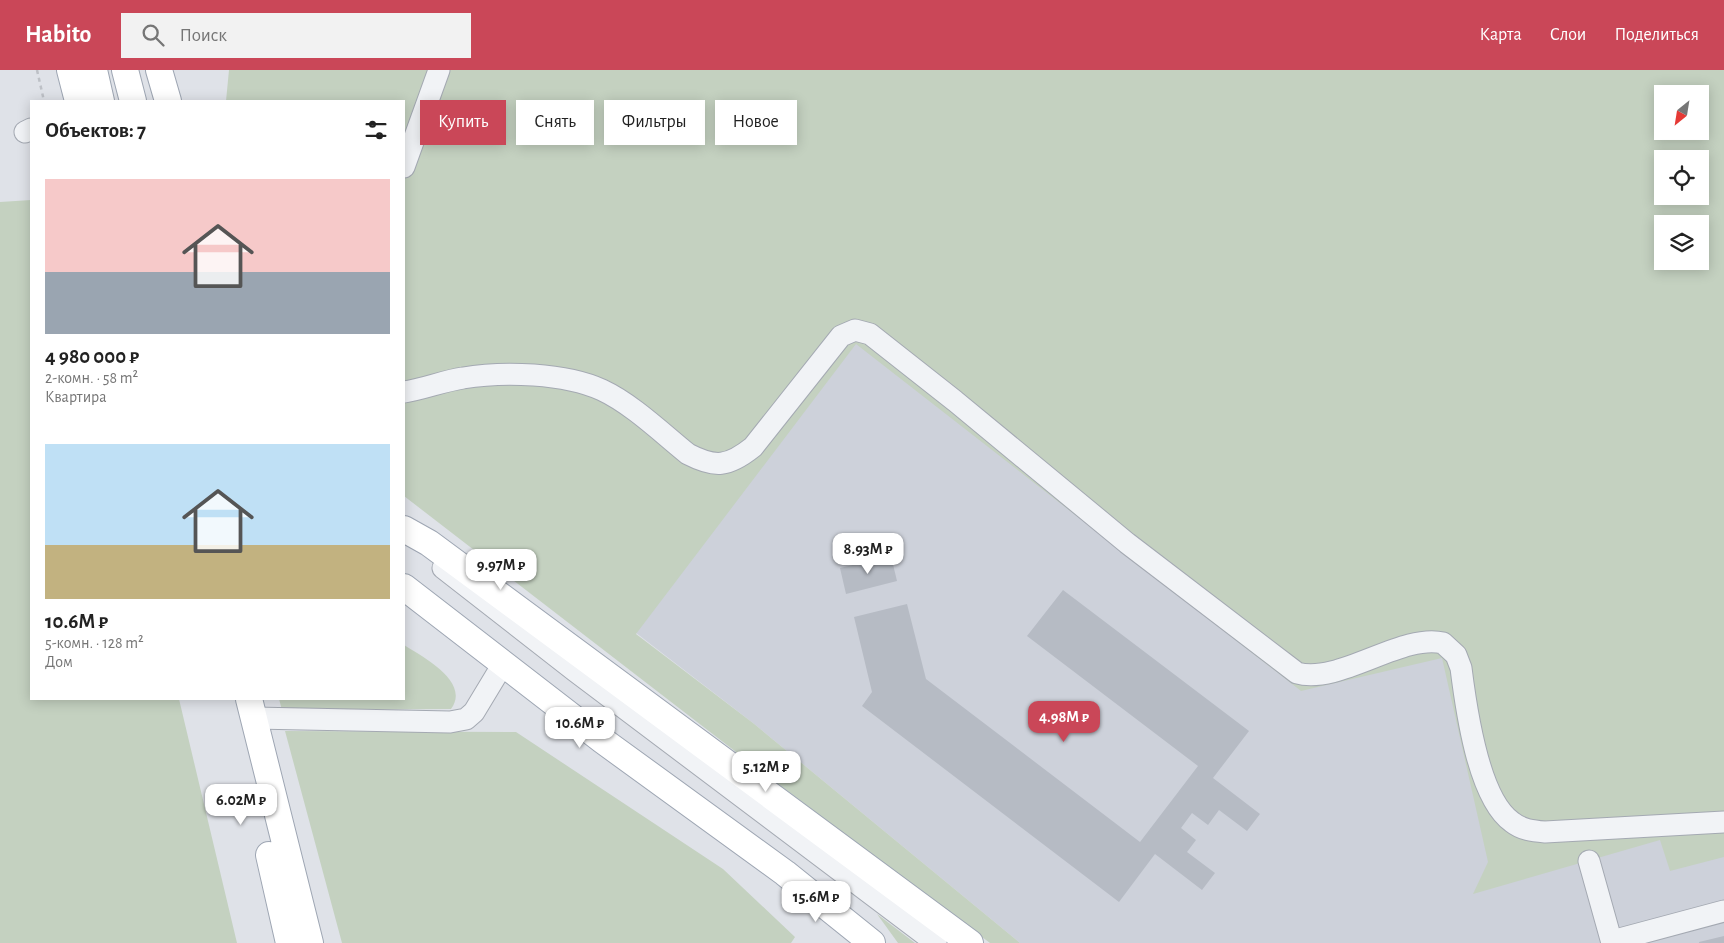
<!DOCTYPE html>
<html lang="ru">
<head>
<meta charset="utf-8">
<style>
	:root { --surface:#fff; --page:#f2f2f2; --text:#222; --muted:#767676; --accent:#ca4758 }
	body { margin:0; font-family:"Alegreya Sans",sans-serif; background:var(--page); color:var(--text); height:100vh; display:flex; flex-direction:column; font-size:19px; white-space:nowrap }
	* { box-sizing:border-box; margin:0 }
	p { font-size:16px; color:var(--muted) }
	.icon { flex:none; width:28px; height:28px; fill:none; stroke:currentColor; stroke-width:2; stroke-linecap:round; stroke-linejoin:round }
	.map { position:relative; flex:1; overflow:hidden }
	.details { position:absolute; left:30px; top:30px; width:375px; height:600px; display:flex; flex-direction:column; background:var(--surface); border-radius:0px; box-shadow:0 2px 12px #0003 }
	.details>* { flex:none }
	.top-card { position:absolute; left:420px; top:30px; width:475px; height:45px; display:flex; gap:10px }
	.needle { width:32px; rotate:210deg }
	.buttons { position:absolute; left:1654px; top:15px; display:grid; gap:10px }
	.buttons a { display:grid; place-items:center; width:55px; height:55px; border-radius:0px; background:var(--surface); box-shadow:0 2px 12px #0003; font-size:25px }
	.price { position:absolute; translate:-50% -42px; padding:0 11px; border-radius:10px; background:#fff; color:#222; font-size:16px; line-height:32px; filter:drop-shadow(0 1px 2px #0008) }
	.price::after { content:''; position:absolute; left:50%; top:30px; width:15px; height:11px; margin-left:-8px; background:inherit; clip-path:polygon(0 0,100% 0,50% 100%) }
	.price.active { background:var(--accent); color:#fff }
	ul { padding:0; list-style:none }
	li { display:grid; align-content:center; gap:10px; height:265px; padding:0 15px }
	li span { display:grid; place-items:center; height:155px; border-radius:0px; color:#555 }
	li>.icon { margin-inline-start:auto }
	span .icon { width:90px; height:90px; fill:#fffc; stroke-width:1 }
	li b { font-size:21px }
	h2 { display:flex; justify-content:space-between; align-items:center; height:60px; padding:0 15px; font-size:21px }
	.pill { padding:0 18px; border-radius:0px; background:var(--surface); box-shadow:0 2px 12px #0003; font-size:18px; line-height:45px }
	.pill.active { background:var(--accent); color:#fff }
	header { display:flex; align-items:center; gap:30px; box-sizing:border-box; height:70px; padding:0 25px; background:var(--accent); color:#fff }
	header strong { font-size:24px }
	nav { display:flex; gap:28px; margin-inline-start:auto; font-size:18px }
	.search { width:350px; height:45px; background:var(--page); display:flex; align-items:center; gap:12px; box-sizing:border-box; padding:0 18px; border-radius:0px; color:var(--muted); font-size:19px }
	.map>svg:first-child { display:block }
</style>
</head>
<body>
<header>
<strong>Habito</strong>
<div class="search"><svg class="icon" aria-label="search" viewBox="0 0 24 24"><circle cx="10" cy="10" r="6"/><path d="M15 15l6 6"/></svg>Поиск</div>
<nav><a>Карта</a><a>Слои</a><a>Поделиться</a></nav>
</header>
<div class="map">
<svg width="1724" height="873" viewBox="0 0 1724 873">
	<rect width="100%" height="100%" fill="#dfe2e8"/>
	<!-- built -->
	<path fill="#cdd1da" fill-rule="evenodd" d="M425 0H1724V873H1020L753 653 404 384V35ZM1662 24H1700V61H1662ZM1662 89H1700V126H1662ZM1662 154H1700V191H1662Z"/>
	<!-- green -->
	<path fill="#c4d1c0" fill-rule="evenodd" d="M229 0H1724V787L1670 801 1660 770 1473 824 1488 792 1442 588 1301 621 856 274 636 564 753 653 1020 873H990L749 692 404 426V31H226ZM1662 24H1700V61H1662ZM1662 89H1700V126H1662ZM1662 154H1700V191H1662Z
		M31 130V629H179L237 873H0V132Z
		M404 575C423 587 471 612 451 639L282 640 279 629H404Z
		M285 661 516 662 723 799 795 867 791 873H342Z
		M877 844 915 873H898Z"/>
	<!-- building -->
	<path fill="#b6bbc4" d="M891 486 897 511 846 524 840 498Z
		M1063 520 1249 661 1213 708 1260 744 1247 761 1219 740 1208 755 1192 743 1181 758 1196 770 1187 782 1215 803 1202 820 1155 784 1119 832 862 636 872 622 854 547 907 534 926 609 1140 772 1198 696 1027 566Z
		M1724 866V873H1699V872Z"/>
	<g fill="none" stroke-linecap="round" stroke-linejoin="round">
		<defs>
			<path id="minor" d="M25 62 31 59
				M404 97 439 0
				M404 322C424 319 443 311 463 308 503 301 565 303 602 320 632 334 662 363 688 384 715 398 728 397 753 377L841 266 855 260 870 264 955 331 1127 473 1297 603C1339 615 1402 563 1443 573L1456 585 1461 598C1466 638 1478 728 1512 752 1522 760 1533 761 1545 762L1724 752
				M443 498 575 601 936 873
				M254 648 450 652 466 649 474 642 503 594
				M1589 791 1612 873
				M1612 871 1724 841"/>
			<path id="major" d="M70 0 78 31
				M94 0 101 31
				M125 0 133 31
				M159 0 168 31
				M404 459 429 473 970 873
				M404 517 602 670 785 803 872 873
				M249 629 310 873
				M269 785 289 873"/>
		</defs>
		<!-- minor casing -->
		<use href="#minor" stroke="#a4a9b2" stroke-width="23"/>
		<!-- major casing -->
		<use href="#major" stroke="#9ea6b3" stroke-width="28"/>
		<!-- path -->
		<path stroke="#bdc0c6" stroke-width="2.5" stroke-dasharray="4 4" stroke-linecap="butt" d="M37 0 44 31"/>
		<!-- minor -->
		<use href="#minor" stroke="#f1f3f6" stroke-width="21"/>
		<!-- major -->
		<use href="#major" stroke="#fff" stroke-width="26"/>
	</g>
</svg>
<div class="buttons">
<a><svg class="needle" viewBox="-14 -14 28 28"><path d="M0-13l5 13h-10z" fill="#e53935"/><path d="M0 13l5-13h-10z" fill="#767676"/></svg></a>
<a><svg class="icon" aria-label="locate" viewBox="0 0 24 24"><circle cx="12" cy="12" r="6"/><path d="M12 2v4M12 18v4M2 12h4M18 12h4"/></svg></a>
<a><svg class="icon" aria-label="layers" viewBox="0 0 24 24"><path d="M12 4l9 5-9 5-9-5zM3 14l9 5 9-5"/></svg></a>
</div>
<b class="price" style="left:868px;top:505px">8.93M ₽</b>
<b class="price" style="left:501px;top:521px">9.97M ₽</b>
<b class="price active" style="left:1064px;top:673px">4.98M ₽</b>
<b class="price" style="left:580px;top:679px">10.6M ₽</b>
<b class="price" style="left:766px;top:723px">5.12M ₽</b>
<b class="price" style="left:241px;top:756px">6.02M ₽</b>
<b class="price" style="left:816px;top:853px">15.6M ₽</b>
<div class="top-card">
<a class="pill active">Купить</a>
<a class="pill">Снять</a>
<a class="pill">Фильтры</a>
<a class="pill">Новое</a>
</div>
<section class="details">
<h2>Объектов: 7<svg class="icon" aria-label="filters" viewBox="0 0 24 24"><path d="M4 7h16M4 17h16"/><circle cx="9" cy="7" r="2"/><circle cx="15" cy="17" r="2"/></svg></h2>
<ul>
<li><span style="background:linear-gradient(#f6c9c9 60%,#9aa5b1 0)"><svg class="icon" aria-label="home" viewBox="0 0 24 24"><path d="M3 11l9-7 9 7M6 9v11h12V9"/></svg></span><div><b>4 980 000 ₽</b><p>2-комн. · 58 m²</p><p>Квартира</p></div></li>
<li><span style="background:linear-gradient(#bfe0f5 65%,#c2b280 0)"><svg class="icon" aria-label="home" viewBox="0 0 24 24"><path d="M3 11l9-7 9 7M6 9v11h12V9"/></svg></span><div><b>10.6M ₽</b><p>5-комн. · 128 m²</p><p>Дом</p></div></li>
</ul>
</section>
</div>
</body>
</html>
